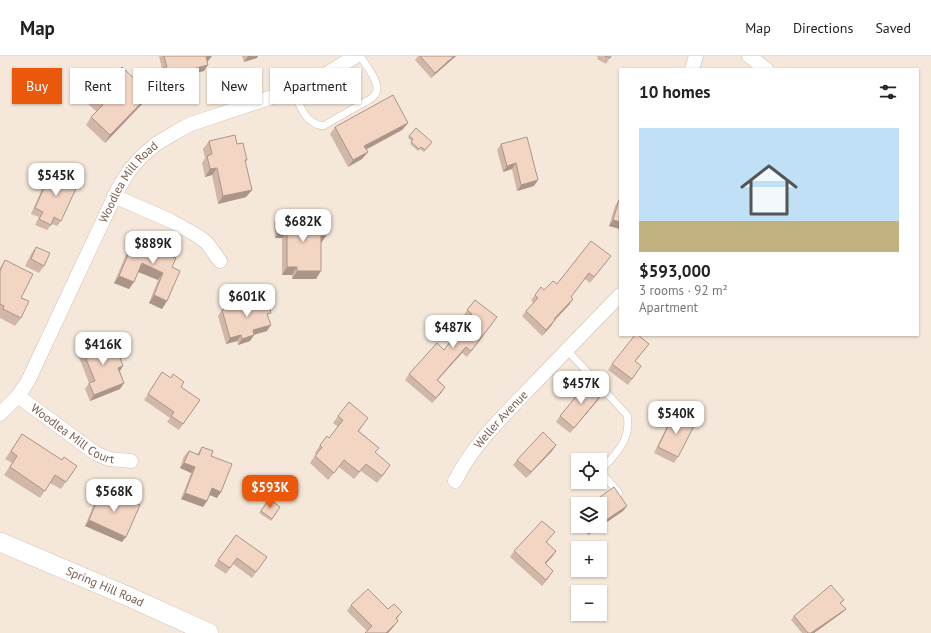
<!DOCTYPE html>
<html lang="en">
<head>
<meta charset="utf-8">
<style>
	:root { --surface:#fff; --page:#f2f2f2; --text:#222; --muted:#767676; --line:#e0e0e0; --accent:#ea580c }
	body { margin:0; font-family:"PT Sans",sans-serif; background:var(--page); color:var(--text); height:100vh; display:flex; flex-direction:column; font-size:15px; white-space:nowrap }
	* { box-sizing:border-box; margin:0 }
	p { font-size:13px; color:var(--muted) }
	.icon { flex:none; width:22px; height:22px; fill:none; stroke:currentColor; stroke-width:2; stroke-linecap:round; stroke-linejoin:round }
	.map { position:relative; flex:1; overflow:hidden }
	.sheet { position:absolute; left:619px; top:12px; width:300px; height:268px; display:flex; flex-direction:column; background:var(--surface); border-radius:0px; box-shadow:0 1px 3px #0004 }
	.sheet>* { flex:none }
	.guide { position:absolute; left:12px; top:12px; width:380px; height:36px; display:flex; gap:8px }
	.controls { position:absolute; left:571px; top:397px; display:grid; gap:8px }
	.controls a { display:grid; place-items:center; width:36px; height:36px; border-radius:0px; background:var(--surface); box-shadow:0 1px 3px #0004; font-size:20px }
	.price { position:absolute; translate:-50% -34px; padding:0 9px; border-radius:8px; background:#fff; color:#222; font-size:13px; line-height:26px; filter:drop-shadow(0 1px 2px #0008) }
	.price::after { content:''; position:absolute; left:50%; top:24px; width:12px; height:9px; margin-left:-6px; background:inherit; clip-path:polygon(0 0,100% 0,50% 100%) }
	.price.current { background:var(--accent); color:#fff }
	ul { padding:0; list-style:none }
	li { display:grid; align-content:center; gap:8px; height:212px; padding:0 20px }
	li+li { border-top:1px solid var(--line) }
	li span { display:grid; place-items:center; height:124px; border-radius:0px; color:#555 }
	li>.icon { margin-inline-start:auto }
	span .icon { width:72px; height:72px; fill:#fffc; stroke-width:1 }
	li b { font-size:17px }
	h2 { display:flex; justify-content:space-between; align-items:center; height:48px; padding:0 20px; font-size:17px }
	.tag { padding:0 14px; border-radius:0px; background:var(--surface); box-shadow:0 1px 3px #0004; font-size:14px; line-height:36px }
	.tag.current { background:var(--accent); color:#fff }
	header { display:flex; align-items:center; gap:24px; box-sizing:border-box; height:56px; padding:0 20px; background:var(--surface); border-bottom:1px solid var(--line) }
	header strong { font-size:19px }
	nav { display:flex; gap:22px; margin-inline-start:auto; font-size:14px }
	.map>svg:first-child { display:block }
</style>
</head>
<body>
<header>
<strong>Map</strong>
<nav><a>Map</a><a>Directions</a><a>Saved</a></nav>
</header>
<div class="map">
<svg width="931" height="577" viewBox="0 0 931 577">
	<rect width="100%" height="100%" fill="#fdf6ec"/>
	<!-- residential -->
	<path fill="#f5e8da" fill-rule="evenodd" d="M0 0H931V577H0ZM620 13H918V279H620ZM578 404H600V426H578ZM578 448H600V470H578ZM578 492H600V514H578ZM578 536H600V558H578Z"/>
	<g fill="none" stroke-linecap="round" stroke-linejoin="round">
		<defs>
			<path id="service" d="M293 34C300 49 304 67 323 70L372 42C374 40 377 37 377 33 378 24 365 8 360 0
				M567 294 627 359C632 383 616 398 600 415L619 437"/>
			<g id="minor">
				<path d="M749 0 766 13"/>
				<path d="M692 13 696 0"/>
				<path d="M114 140 171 165 198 180 207 187 220 205"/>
				<path id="s1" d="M18 340 95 397 109 403 131 405"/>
				<path id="s2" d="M0 358 18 340 28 325 118 133 129 115 141 101 156 88 176 76 191 68 299 32 328 17 356 0"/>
				<path id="s3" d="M455 425C473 389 503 360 531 331 561 300 590 270 620 239"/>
			</g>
			<g id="secondary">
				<path id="s4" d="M0 486 127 540 209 577"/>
			</g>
		</defs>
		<!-- service casing -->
		<use href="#service" stroke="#d1beb0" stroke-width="8"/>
		<!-- minor casing -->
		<use href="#minor" stroke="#d1beb0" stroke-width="15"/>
		<!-- secondary casing -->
		<use href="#secondary" stroke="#d6c0b0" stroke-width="20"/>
		<!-- service -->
		<use href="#service" stroke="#fff" stroke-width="7"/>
		<!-- minor -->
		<use href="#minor" stroke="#fff" stroke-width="14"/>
		<!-- secondary -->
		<use href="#secondary" stroke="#fff" stroke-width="19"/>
	</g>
	<!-- wall -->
	<path fill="#d1b7a8" d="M159 0H212L208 5H207L204 15 182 20 179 32 163 35 159 17 162 13Z
		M242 0H258L257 2 244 6Z
		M418 0H456L431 22 415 4Z
		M596 0H611L606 8 597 3 598 1Z
		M94 40 144 46 105 87 86 69 91 61 97 56 88 48Z
		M408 67 402 74 366 94 368 96 362 103 348 111 330 78 335 71Z
		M409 80 431 88 424 96 420 93 418 95 410 88 412 85 408 82Z
		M209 85 237 88 247 104 245 106 252 134 246 141 218 148 212 119 205 121 202 107 205 102 203 93Z
		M501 88 534 130 517 135 512 113 503 116 497 94Z
		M52 114 61 165 57 170 52 168 47 174 35 169 39 161 31 158 48 119Z
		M619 144H620V173L609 170 615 150Z
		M280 159 326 180 321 187 316 223H292V219H282V182H275L274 167Z
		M150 180 167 199 172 211 167 245 162 253 149 247 158 224 138 216 129 233 114 227 128 194 133 187 143 191 145 187Z
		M36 191 44 210 39 217 25 210 31 198Z
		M611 200 590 227 585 223 571 241 569 249 555 264 551 270 542 280 522 260 526 255 533 247 531 244 535 239 557 228Z
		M5 204 21 242V262L15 270 0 262V212Z
		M475 244 493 267 467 301 462 297 438 324 445 331 441 337 432 347 405 324 409 318 444 294 468 263 463 260Z
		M222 254 268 261 267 275 254 279 250 285 238 289 237 285 226 288 218 260Z
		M649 288 635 306 637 316 628 329 608 314 612 308Z
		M81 290 112 302 123 310 120 315 124 327 120 333 90 345 85 333 89 327 77 296Z
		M162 316 181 331 200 344 179 374 167 366 170 362 144 344Z
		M602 338 598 344 570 377 556 366 560 360Z
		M674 358 678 401 674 407 654 397 670 364Z
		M338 360 368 362 359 375 379 392 375 397 385 417 377 427 361 415 354 423 339 411 328 424 310 407 316 398 315 397 320 389 329 382 338 371 333 367Z
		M22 378 62 404 77 410 61 433 50 427 40 442 4 419 12 407 5 403Z
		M556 389 552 395 526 422 513 409 517 404Z
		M202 391 211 400 221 436 217 442 209 439 207 445 203 451 181 443 191 417 180 412 184 400 189 395 197 398Z
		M102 433 122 486 85 470 98 438Z
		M269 443 280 451 271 465 259 457Z
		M627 450 623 455 588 479 582 470H600Z
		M578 458V464L576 461Z
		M555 476 546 487 556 495 545 508 549 521 542 530 510 501 514 495Z
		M236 479 267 501 252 522 233 508 226 518 214 510Z
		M844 544 841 547 843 556 814 577H802L791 564 794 560Z
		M351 549 402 556 397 563 398 565 394 570 388 577H365L367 575 347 555Z"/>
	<!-- shaded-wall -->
	<path fill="#aa9588" d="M209 0H212L208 5 202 6 206 1Z
		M248 0H258L257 2 244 6Z
		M454 0H456L431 22 435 17Z
		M208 9 204 15 177 21 181 16Z
		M183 26 179 32 163 35 167 30Z
		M150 38 144 46 105 87 110 79Z
		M408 67 402 74 359 97 364 90Z
		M368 96 362 103 348 111 353 104Z
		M516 107 512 113 503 116 507 110Z
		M217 112 212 119 205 121 210 113Z
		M538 124 534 130 517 135 521 129Z
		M252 134 246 141 218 148 223 140Z
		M613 164 620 166V173L609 170Z
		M280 174H287L282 182H275Z
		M321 180H326L321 187Z
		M142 207 163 217 158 224 136 215Z
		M287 211H297L292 219H282Z
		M297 215H321L316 223H292Z
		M119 220 134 226 129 233 114 227Z
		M154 239 167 245 162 253 149 247Z
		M573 243 569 249 550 269 554 263Z
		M555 264 551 270 542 280 546 274Z
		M271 269 267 275 249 280 253 274Z
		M241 279 237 285 226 288 230 282Z
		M254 279 250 285 238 289 242 283Z
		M466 291 462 297 433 329 437 324Z
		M123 310 119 316 118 312Z
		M124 327 120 333 90 345 94 339Z
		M445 331 441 337 432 347 436 342Z
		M602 338 598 344 570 377 574 372Z
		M556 389 552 395 526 422 531 416Z
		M184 407 195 411 191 417 180 412Z
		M212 432 221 436 217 442 208 438Z
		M185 437 207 445 203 451 181 443Z
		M627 450 623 455 588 479 592 473 597 470H600V468Z
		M89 464 126 481 122 486 85 470Z
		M556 495 552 501 541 513 545 507Z
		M553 515 549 521 542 530 546 524Z
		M846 553 843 556 814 577H811Z
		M398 565 394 570 388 577H386Z"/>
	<!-- building -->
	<path fill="#f3d5c3" stroke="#aa9588" d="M164 0H209L206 1 208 9 181 16 183 26 167 30 163 12 167 11Z
		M420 0H454L435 17Z
		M605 0H611L610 2Z
		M122 11 150 38 110 79 91 61 103 49 94 40Z
		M393 39 408 67 364 90 368 96 353 104 335 71Z
		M416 72 432 86 425 94 421 91 419 93 411 86 413 83 409 80Z
		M235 79 237 88 243 87 247 104H245L252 134 223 140 217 112 210 113 207 100 212 98 209 85Z
		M527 81 538 124 521 129 516 107 507 110 501 88Z
		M52 114 79 126 61 165 54 161 51 169 39 163 43 156 35 152Z
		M619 144H620V166L613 164Z
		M280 159H301V169H326V180H321V215H297V211H287V174H280Z
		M150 180 172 189 167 199 176 202 172 211 180 215 167 245 154 239 163 217 142 207 134 226 119 220 133 187 145 192Z
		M591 185 611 200 594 221 589 217 571 241 573 243 554 263 555 264 546 274 526 255 538 242 535 239 541 231 544 234 553 225 557 228Z
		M36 191 50 197 44 210 31 203Z
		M5 204 33 218 21 242 29 245 21 262 3 253 4 250 0 248V215Z
		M266 241 271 257 267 258 271 269 253 274 254 279 242 283 241 279 230 282 222 254Z
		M475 244 497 261 471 295 466 291 437 324 445 331 436 342 409 318 437 287 444 294 472 258 467 254Z
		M635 279H638L649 288 635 305 641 310 632 323 612 308Z
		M104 281 112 302 119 299 123 310 118 312 124 327 94 339 89 327 95 325 81 290Z
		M162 316 171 322 173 318 184 326 181 331 200 344 183 368 171 360 174 356 148 338Z
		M588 326 602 338 574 372 560 360Z
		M349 346 368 362 358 375 379 392 375 396 390 409 382 420 366 408 359 416 344 404 334 417 315 400 322 391 320 389 327 380 329 382 343 364 338 360Z
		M674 358 695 368 678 401 658 391Z
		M543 376 556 389 531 416 517 404Z
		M22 378 62 404 64 401 77 410 66 426 55 419 45 435 10 411 17 400 11 395Z
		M202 391 213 395 211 400 232 408 221 436 212 432 207 445 185 437 195 411 184 407 189 395 199 399Z
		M614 431 627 450 600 468V448H590Z
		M102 433 140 449 126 481 89 464Z
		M269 443 280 451 272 463 261 455Z
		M542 465 555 476 546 486 556 495 545 507 553 515 546 524 514 495Z
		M590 470H597L592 473Z
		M236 479 267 501 256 516 237 502 230 512 218 504Z
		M831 529 844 544 840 547 846 553 811 577H808L794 560Z
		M368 533 388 553 394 548 402 556 396 562 398 565 386 577H365L372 570 351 549Z"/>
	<g text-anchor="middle" stroke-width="4" stroke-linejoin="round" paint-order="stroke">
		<!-- street labels -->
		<g font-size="12" fill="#7a5c4d" stroke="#fffaf3">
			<text dy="4" stroke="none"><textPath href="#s2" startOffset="267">Woodlea Mill Road</textPath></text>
			<text dy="4" stroke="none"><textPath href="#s3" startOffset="77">Weller Avenue</textPath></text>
			<text dy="4" stroke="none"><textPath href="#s1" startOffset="67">Woodlea Mill Court</textPath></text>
			<text dy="4" stroke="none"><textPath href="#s4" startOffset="114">Spring Hill Road</textPath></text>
		</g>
	</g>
</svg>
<div class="controls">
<a><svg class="icon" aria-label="locate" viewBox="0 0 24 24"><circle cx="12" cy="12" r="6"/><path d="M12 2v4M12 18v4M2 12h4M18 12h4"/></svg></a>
<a><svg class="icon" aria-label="layers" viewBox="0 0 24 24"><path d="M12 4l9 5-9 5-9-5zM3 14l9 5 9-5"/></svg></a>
<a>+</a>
<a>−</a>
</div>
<b class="price" style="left:56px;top:141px">$545K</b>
<b class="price" style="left:303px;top:187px">$682K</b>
<b class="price" style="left:153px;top:209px">$889K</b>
<b class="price" style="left:247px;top:262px">$601K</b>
<b class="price" style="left:453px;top:293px">$487K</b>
<b class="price" style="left:103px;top:310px">$416K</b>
<b class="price" style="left:581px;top:349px">$457K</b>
<b class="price" style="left:676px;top:379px">$540K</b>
<b class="price current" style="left:270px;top:453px">$593K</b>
<b class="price" style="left:114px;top:457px">$568K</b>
<div class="guide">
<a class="tag current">Buy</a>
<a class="tag">Rent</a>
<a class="tag">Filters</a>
<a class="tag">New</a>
<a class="tag">Apartment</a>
</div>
<section class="sheet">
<h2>10 homes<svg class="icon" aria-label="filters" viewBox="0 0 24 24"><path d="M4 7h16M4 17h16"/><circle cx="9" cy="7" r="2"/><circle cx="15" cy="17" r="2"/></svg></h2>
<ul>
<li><span style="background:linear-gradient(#bfe0f5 75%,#c2b280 0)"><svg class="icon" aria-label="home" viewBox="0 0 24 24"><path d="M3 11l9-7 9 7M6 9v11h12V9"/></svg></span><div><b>$593,000</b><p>3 rooms · 92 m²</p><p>Apartment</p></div></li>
</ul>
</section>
</div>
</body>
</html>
